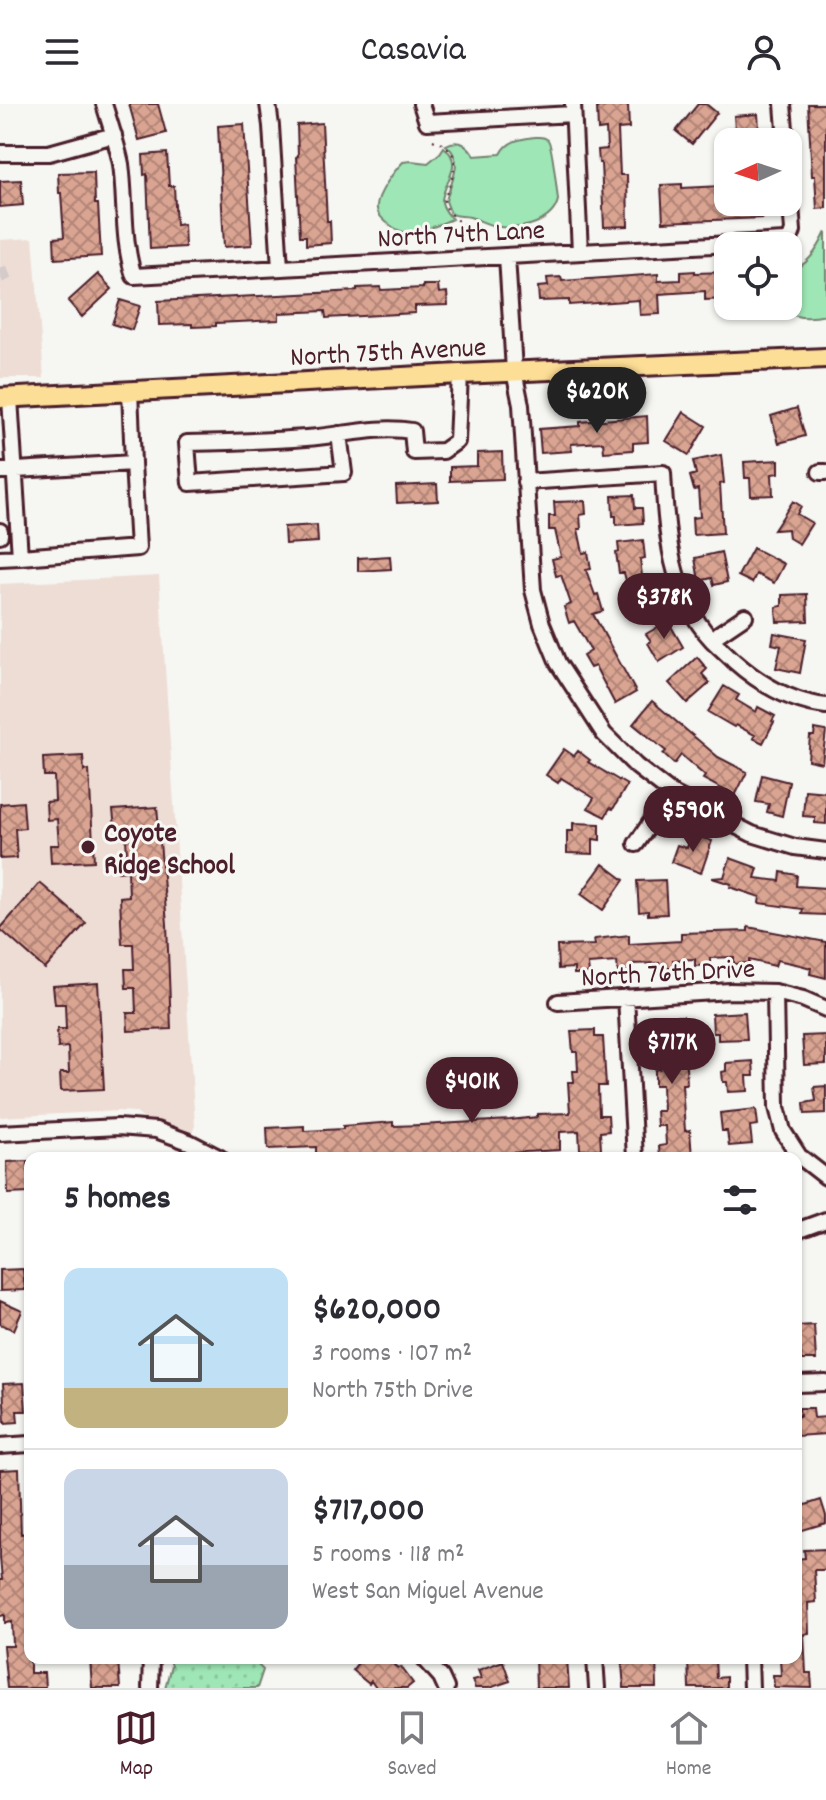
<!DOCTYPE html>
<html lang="en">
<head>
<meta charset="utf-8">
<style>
	:root { --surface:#fff; --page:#f7f7f7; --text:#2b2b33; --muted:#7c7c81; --line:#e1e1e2; --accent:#4a1f2b }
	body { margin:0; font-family:Dekko,sans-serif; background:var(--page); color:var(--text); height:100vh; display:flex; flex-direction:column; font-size:30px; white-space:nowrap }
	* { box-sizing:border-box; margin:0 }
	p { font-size:26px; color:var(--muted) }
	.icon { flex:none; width:44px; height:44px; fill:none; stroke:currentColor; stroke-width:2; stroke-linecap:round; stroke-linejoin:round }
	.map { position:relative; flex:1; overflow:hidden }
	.sheet { position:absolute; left:24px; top:1048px; width:778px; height:512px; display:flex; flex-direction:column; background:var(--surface); border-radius:16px; box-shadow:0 2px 6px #0004 }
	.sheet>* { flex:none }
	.needle { width:52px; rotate:267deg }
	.fabs { position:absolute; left:714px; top:24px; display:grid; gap:16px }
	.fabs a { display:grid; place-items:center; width:88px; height:88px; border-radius:16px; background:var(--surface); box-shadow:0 2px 6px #0004; font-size:40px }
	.price { position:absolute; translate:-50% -68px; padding:0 18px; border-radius:28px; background:var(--accent); color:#fff; font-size:26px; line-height:52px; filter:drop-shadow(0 2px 4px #0008) }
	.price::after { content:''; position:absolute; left:50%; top:48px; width:24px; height:18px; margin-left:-12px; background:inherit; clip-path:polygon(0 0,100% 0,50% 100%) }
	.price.on { background:#222; color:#fff }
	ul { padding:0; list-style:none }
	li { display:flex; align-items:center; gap:24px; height:200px; padding:0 40px }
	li+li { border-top:2px solid var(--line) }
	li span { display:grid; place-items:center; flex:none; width:224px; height:160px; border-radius:16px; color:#555 }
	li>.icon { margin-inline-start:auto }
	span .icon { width:96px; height:96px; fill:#fffc; stroke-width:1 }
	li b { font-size:34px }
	h2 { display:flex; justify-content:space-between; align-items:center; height:96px; padding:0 40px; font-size:34px }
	header { display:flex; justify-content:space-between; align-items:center; height:104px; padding:0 40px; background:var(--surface); font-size:36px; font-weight:600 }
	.tab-bar { display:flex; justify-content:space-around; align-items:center; height:112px; border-top:2px solid var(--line); background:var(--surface); font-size:22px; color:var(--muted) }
	.tab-bar a { display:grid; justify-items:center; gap:4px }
	.tab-bar .on { color:var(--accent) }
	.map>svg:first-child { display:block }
</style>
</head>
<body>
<header><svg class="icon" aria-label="menu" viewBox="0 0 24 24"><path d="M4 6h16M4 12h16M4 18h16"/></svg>Casavia<svg class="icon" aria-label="person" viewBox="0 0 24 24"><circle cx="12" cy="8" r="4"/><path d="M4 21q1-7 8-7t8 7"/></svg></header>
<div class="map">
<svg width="826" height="1584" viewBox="0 0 826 1584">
	<defs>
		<pattern id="park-dots" width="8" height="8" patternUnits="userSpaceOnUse" patternTransform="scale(2)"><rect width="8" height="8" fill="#9ee6b5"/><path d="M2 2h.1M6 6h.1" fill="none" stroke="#8ac59c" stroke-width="1.8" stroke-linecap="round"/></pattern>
		<pattern id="building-cross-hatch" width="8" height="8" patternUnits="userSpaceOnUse" patternTransform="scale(2)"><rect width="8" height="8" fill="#daa492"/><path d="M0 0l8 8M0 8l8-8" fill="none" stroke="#b38577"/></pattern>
	</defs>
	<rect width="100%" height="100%" fill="#f6f6f2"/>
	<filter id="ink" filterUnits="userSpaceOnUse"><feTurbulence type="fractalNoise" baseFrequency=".0125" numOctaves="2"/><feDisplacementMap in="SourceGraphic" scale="16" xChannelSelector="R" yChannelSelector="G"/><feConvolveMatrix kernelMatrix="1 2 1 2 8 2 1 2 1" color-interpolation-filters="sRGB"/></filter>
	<g filter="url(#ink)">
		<!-- built -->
		<path fill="#eeddd5" d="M33 134 44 274H0V136Z
			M159 472 195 1022 192 1029 144 1015 135 1008 118 1007 0 1013V480Z"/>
		<!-- grass -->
		<path fill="#9ee6b5" stroke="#748270" stroke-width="2" d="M535 33C540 33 544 32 548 36 552 41 557 87 558 96 553 119 521 126 500 123 489 122 480 116 470 113 463 111 458 113 451 110L446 97C450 78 466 57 446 41 458 34 469 41 474 52L501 50C508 36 521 35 535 33Z
			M444 43C466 61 441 81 442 98 443 105 448 110 452 115 439 121 423 128 409 129 400 129 392 123 386 118 381 113 376 109 377 102 377 90 395 66 403 58L411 57 428 59 440 49Z
			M826 128V211C809 215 791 215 778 202H788V168C807 163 818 145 826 128Z"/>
		<!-- park -->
		<path fill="url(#park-dots)" stroke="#748270" stroke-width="2" d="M168 1554H251L263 1566 257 1584H165L171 1562Z"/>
		<!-- building -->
		<path fill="url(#building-cross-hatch)" stroke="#4a1f2b" stroke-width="2" d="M129 0H158L166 29 139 36Z
			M698 0H706L717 9 692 40 676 27Z
			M808 0H826V104L817 105 815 72H812Z
			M628 1 629 24 618 25 620 71H627L628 122 604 123 601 59H599L598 46 607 45 606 25 598 26 597 3Z
			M758 10 760 38H736L734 12Z
			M322 19 327 117H330L331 139 306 141V132H300L296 53 298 52 297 21Z
			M244 20 252 141 224 143 218 22Z
			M167 49 169 82H174L176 121 184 120 185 143 150 145 147 70 144 71 143 51Z
			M94 68 95 100H98L101 152 55 155 54 134 64 133 61 89H59L58 69Z
			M21 76 23 101 0 103V77Z
			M682 80V84L722 82 723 98H762L763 114 663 118 661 81Z
			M695 167V169L725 168 726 195 705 196V187L659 190 660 210 640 211 639 196 569 201V196L539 197 538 183 548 182 547 174 561 173 562 177 658 170V177L681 176V168Z
			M98 170 112 185 82 213 68 197Z
			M423 181H438L439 189 447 188 448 201 415 202V209L326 214 325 207 279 209V216L216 219V222L192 223V220L159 221 158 197 357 187V184L380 183 381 186 423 184Z
			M120 196 140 202 132 226 112 220Z
			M797 304 805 332 779 339 771 312Z
			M684 308 706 322 689 351 666 337Z
			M647 312 648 338 633 339V346L604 348 603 338 571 340 572 347 541 349 539 325 580 322V318Z
			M502 348 503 375 450 377V363L477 362V349Z
			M721 351 724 379 720 380 723 429 693 431 692 414 700 413 698 385 694 386 690 372 696 370 693 357Z
			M779 356V369L772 370 773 391 751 392 750 374H745L744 358Z
			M437 380 438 397 397 399 396 382Z
			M634 391 635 404H642L643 419 616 421V412H613L612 392Z
			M585 397 586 410 580 411 581 425H578L583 449 588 448 591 465 586 466 595 491 598 490 603 507 593 510 636 588 615 600 595 562 590 564 583 552 591 547 574 517 569 519 564 503 571 500 561 471 556 472 552 455 561 453 555 426H549V412H555L554 398Z
			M793 397 801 402 797 410 812 419 799 440 789 434 788 425 774 426Z
			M317 421 318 438 285 440 284 423Z
			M643 436 645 454 640 455 643 480 651 478 659 508 632 515 627 496 631 495 624 469H619L616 449 619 448 618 439Z
			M753 444 784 460 774 479 756 470 752 479 738 472Z
			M721 448 727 478 714 481 712 474 699 477 695 454Z
			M390 452 391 465 358 467V454Z
			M807 490 808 517 777 518 776 503 782 502V491Z
			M668 517 683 543 659 558 648 539 651 537 646 530Z
			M774 529 806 535 800 569 776 564 781 542 772 540Z
			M697 553 707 565 702 570 710 579 687 599 669 579Z
			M724 582 739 591 736 596 756 608 758 603 775 612 772 617 774 618 763 639 753 634 755 631 736 621 734 623 708 608Z
			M652 597 718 653 747 668 735 692 703 675 705 672 681 651 674 660 663 650 666 647 633 620Z
			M815 625 826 627 822 659 808 656 810 632H814Z
			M564 645 574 652 578 647 590 656 588 658 627 681 613 705 610 704 605 713 588 704 594 694 561 674 558 679 546 671Z
			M83 652 84 667 89 666 94 757 51 759 50 741H59L57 715 47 716 46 698 55 697 54 672H44L43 654Z
			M762 671 789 678 782 712 767 708 769 700 756 698Z
			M805 686 826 688V720L815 719V713L803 712Z
			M23 698 25 724 15 725 17 754 0 755V700Z
			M157 703 167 820 171 925 128 927 127 909H136L135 884H126L125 865H134L133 840H122L120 793 129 792 128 767 118 768 117 750 127 749 125 723 115 724 113 706Z
			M573 719 600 720V736L593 735V750L567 749V727H573Z
			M691 730 712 737 701 769 671 758 677 741 687 744Z
			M730 754 758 764 755 774 780 777 781 768 797 771 796 782 826 784V811L802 810 803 805 759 799 760 793 730 783 731 780 712 774 724 773Z
			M603 760 624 776 603 806 581 790Z
			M665 776 667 810 648 811V807L639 808 637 777Z
			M40 779 86 819 45 865 0 825Z
			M748 823 826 838V874L810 870 811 864 800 861 777 856 775 862 749 856V859L734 860V853L710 854V861L695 862V855L673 856 674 864H659V859L631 860V867L618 868 617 858 588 860 589 870H574V864L558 865 557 842 595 841 594 835 629 831V840L681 837V829L748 827Z
			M98 879 104 985 61 987 60 969H69L68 943 58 944 57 925H66L65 900H55L53 882Z
			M745 908 747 935 718 936V929H713L712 910Z
			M683 912 687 980H682L685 1027 690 1026 692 1054H660L659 1042 666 1041 665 1022H657L656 1007H663L662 981H655V966L660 965 659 944H652L651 928H658L657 913Z
			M595 926V933H603L605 966 606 982H598L599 1011H608L609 1027 600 1028 601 1045 580 1046 579 1027 560 1028V1046L417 1054H316V1043L268 1045 267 1024 304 1022V1027L343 1025V1022L393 1018V1022L421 1021 510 1016 537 1013V1010L570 1009 568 978H574L573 967H578L577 948H573L571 927Z
			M826 931V960L804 961 802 932Z
			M753 957 754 972H747L748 987 728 988 727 978H723L722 968 726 967V959Z
			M826 982V1009L805 1010 804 999 816 997 814 983Z
			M756 1005 758 1021 750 1022 752 1040 729 1042 727 1027H722L720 1009Z
			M28 1057 29 1089 8 1090 7 1058Z
			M23 1165 25 1186 0 1187V1166Z
			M0 1197 22 1207 14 1226 0 1220Z
			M814 1221 816 1256H801V1249H796V1222Z
			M24 1279 26 1307H17L18 1318 5 1319 3 1280Z
			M799 1304H813L814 1314 826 1313V1330L796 1332V1312H800Z
			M19 1365 21 1430 25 1429 30 1496V1569H44L45 1584H7L3 1542H13L12 1518 5 1519V1511L0 1512V1476H2L0 1454V1366Z
			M821 1396 826 1412V1419L796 1428V1404Z
			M826 1445V1466H814L816 1498 808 1499 809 1529 804 1530 806 1569H811L812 1584 774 1583 773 1571H781L780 1554H796V1455L805 1454 804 1446Z
			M90 1554H118L120 1584H92Z
			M362 1554H386L399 1564 401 1563 413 1579 407 1584H376L371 1577 369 1580 352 1566Z
			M535 1554H567L569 1584H536Z
			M630 1554H656L657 1584H624L622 1560 630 1559Z
			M688 1554H715L716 1574 726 1573V1584H689Z
			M503 1557 510 1577 489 1584H475L472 1576 481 1574 478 1566Z"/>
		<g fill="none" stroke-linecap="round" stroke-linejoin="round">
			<!-- minor-tunnel -->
			<path stroke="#d4cbca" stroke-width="14" stroke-dasharray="14 7" stroke-linecap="butt" d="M0 172 9 168"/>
			<defs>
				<path id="minor" d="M104 0C110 20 117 40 121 60 126 98 122 136 134 172L785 137 790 135 793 127 788 60
					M268 0 271 22 280 164
					M421 0 427 18 573 10
					M573 0 580 148
					M783 0 786 38
					M0 49H49L114 31
					M507 152 514 267 521 301 533 486 542 520 558 559 604 630 636 662 671 689 752 730 795 743 826 747
					M130 287 133 359
					M339 330 344 369 190 379 187 339C227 338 267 337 306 334 341 332 377 321 412 327L414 348 443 347 457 337 460 270
					M0 367 133 359 138 444 20 453
					M820 368H826
					M525 378 663 369C666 427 670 491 712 536 719 543 727 550 734 557 760 580 791 598 826 602
					M0 427V431
					M0 454 20 453 10 294
					M711 535 745 512
					M636 740 671 689
					M775 888 777 1003 783 1027 799 1052 826 1073
					M626 893 635 1054
					M558 898 730 887 775 888 803 895 826 905
					M0 1029 118 1023 156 1026 189 1038 220 1054
					M796 1127 826 1116
					M796 1280 826 1279
					M0 1342 30 1340
					M424 1554 441 1573 446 1584
					M595 1554 597 1584
					M750 1554 751 1584
					M150 1584 151 1554"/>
				<path id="major" d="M0 294 460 270 826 254"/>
			</defs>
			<!-- minor casing -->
			<use href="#minor" stroke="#4a1f2b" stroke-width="20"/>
			<!-- major casing -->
			<use href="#major" stroke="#4a1f2b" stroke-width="24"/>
			<!-- path -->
			<path stroke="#4a1f2b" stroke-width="2" stroke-dasharray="2 6" stroke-linecap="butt" d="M433 36C437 38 442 39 445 42 465 55 448 81 444 97 451 122 469 118 485 133"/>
			<!-- minor -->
			<use href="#minor" stroke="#f6f6f2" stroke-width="14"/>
			<!-- major -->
			<use href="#major" stroke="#fdde96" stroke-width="18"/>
		</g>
	</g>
	<!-- markers -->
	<circle fill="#4a1f2b" stroke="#f6f6f2" stroke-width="3" cx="88" cy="743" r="8"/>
	<g text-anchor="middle" stroke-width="6" stroke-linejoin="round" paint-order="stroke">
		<!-- street labels -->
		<g font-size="28" fill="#4a1f2b" stroke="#f6f6f2">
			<text transform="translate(461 128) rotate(-3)" y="10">North 74th Lane</text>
			<text transform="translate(388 246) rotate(-3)" y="10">North 75th Avenue</text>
			<text transform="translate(668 867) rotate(-3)" y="10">North 76th Drive</text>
		</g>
		<!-- poi labels -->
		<g font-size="28" font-weight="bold" fill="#4a1f2b" stroke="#f6f6f2" text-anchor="start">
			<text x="104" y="737">Coyote<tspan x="104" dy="32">Ridge School</tspan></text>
		</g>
	</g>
</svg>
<div class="fabs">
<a><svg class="needle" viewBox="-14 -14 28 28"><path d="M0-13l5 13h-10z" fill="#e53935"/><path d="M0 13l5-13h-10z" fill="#7c7c81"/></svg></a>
<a><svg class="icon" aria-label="locate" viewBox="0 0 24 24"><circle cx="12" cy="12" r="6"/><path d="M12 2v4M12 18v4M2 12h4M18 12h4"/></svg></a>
</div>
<b class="price on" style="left:597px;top:331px">$620K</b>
<b class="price" style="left:664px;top:537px">$378K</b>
<b class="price" style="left:693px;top:750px">$590K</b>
<b class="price" style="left:672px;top:982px">$717K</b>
<b class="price" style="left:472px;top:1021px">$401K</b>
<section class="sheet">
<h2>5 homes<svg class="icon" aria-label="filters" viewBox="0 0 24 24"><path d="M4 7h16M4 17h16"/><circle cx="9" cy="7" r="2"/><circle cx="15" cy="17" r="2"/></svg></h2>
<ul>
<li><span style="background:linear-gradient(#bfe0f5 75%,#c2b280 0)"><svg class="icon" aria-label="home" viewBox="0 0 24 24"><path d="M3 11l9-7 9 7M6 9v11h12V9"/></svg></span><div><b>$620,000</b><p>3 rooms · 107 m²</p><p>North 75th Drive</p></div></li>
<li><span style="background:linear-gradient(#c9d6e8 60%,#9aa5b1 0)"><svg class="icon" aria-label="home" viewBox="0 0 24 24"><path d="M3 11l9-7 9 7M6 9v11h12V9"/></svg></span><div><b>$717,000</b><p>5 rooms · 118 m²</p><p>West San Miguel Avenue</p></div></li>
</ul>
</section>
</div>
<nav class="tab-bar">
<a class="on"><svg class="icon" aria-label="map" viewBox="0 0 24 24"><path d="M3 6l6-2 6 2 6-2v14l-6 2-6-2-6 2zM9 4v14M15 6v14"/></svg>Map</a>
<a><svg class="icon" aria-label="saved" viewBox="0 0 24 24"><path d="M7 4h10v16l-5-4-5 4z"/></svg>Saved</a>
<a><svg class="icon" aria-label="home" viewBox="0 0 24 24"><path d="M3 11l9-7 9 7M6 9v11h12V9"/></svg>Home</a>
</nav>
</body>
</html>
